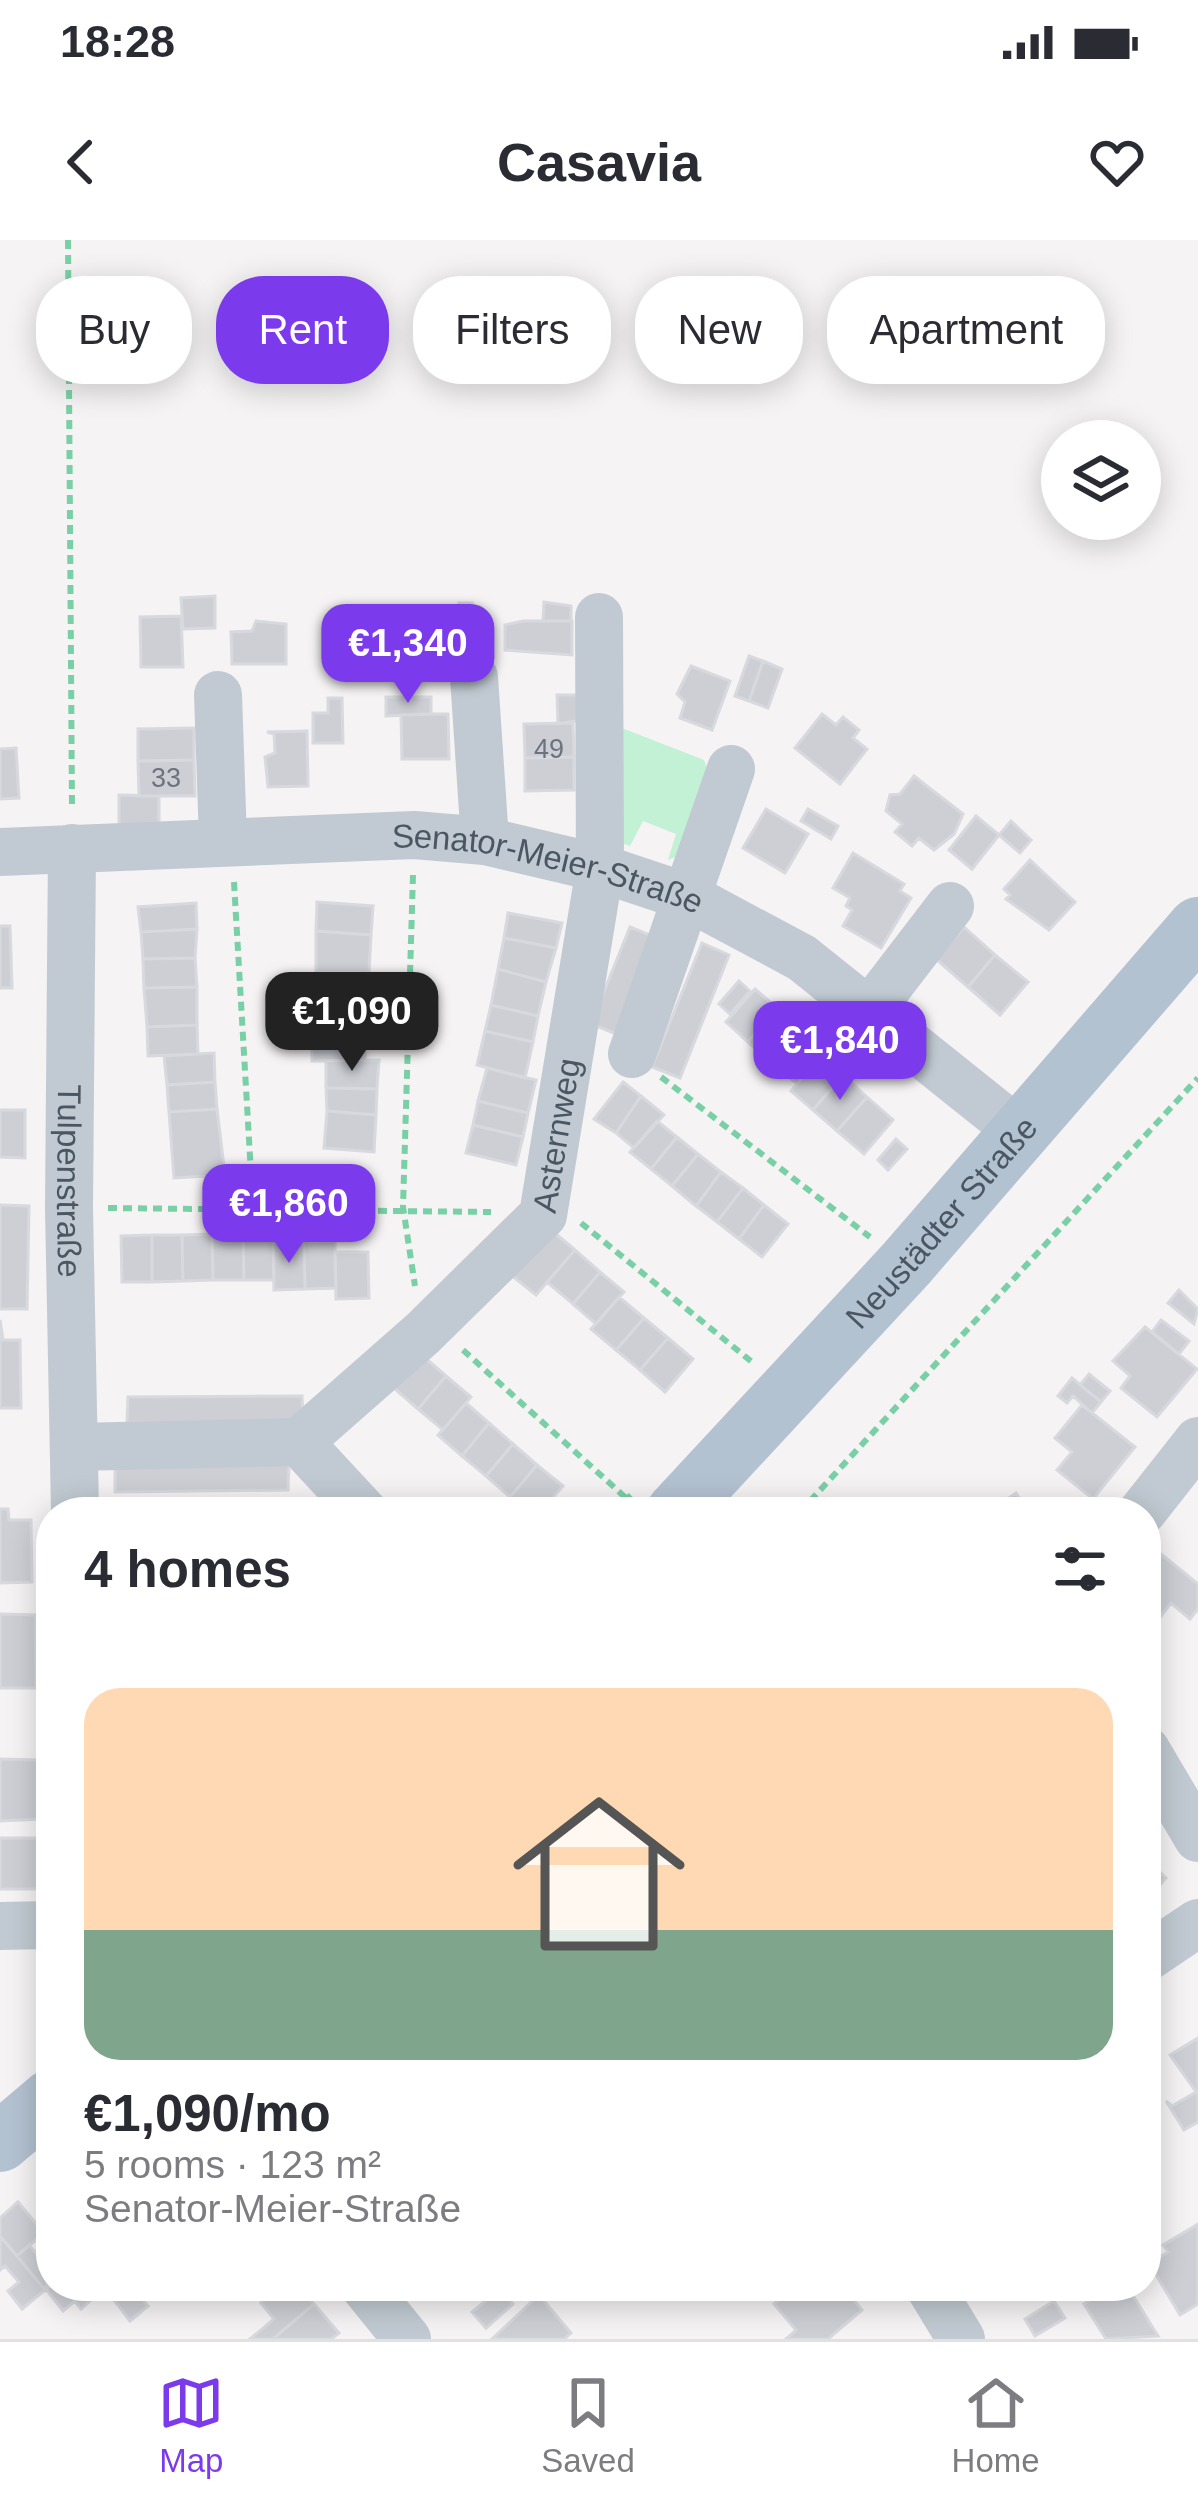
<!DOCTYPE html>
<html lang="en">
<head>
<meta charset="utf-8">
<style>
	:root { --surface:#fff; --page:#f2f2f3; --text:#2b2b33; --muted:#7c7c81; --line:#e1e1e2; --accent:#7c3aed }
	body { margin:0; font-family:Helvetica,sans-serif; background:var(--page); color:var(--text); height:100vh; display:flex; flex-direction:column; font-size:45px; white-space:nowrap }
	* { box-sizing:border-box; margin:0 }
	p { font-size:39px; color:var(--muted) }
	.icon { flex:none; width:66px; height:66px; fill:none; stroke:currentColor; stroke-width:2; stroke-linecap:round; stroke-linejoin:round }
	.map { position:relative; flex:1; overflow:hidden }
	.sheet { position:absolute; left:36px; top:1257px; width:1125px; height:804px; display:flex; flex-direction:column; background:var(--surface); border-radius:48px; box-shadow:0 6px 30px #0003 }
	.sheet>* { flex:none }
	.guide { position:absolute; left:36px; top:36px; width:1128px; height:108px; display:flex; gap:24px }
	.controls { position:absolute; left:1041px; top:180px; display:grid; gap:24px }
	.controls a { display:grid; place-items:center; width:120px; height:120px; border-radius:50%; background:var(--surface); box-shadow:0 6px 30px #0003; font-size:60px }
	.price { position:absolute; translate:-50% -102px; padding:0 27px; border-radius:24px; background:var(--accent); color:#fff; font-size:39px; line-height:78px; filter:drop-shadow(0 3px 6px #0008) }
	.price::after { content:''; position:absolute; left:50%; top:72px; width:36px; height:27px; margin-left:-18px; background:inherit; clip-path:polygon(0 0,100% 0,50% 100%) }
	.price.on { background:#222; color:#fff }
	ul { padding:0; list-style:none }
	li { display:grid; align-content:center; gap:24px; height:636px; padding:0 48px }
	li span { display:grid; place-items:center; height:372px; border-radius:36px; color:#555 }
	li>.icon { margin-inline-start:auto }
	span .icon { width:216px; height:216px; fill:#fffc; stroke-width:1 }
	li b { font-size:51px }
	h2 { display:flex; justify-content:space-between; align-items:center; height:144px; padding:0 48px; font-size:51px }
	.chip { padding:0 42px; border-radius:48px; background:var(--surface); box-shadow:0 6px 30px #0003; font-size:42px; line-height:108px }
	.chip.on { background:var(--accent); color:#fff }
	.status { display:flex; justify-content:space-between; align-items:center; height:84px; padding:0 60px; background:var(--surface); direction:ltr }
	.status svg { height:33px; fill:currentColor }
	header { display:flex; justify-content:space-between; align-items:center; height:156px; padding:0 48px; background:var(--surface); font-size:54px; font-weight:700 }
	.tabs { display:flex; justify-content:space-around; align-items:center; height:168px; border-top:3px solid var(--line); background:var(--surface); font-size:33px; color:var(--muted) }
	.tabs a { display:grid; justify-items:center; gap:6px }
	.tabs .on { color:var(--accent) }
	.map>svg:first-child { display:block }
</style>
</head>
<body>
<div class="status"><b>18:28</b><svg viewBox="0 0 49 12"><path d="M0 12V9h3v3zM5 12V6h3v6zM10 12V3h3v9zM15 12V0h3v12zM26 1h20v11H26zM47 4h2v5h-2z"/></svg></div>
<header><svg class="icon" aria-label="back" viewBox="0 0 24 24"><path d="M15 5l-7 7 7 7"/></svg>Casavia<svg class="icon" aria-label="heart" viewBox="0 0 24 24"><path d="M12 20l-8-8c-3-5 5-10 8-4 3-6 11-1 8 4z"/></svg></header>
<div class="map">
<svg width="1198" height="2099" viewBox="0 0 1198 2099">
	<rect width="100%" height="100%" fill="#f5f3f3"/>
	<!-- green -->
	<path fill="#c3f1d5" d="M609 483 704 520 711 538 683 614 668 620 676 594 643 581 630 606 610 599Z"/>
	<!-- building -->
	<path fill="#cdcfd5" stroke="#d7d9de" stroke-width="3" d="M215 356V388L183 389 181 358Z
		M544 362 571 366V381H543Z
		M459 363H472L473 393H459Z
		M181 376 183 427H141L140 377Z
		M401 377H449V422L402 423Z
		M256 381 286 384V424H232L231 392 252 391Z
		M523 381H572V415L505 410V385Z
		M749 416 763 421 749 461 735 456Z
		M763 421 782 429 768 468 749 461Z
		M691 426 730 441 712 490 680 478 685 462 677 454Z
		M557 455H585L588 479 558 484Z
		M386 457H431V474L386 476Z
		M328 458H342L343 503H313V473H328Z
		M431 474H448L449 519H402L401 475Z
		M822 474 836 485 843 477 859 490 853 498 867 509 840 544 795 508Z
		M573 483 574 517 525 518 524 484Z
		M194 488V520L138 521V489Z
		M307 491 308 546 268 547 265 517 275 513 274 494 267 492Z
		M16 508 19 558 0 559V509Z
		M574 517V550L525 551V518Z
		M194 520 195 556H139L138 521Z
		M914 536 963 574 954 594 934 610 919 598 912 606 895 592 902 584 886 571 890 555 900 554Z
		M119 555 159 556V584L119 586Z
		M766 569 808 594 785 633 743 608Z
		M808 569 838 586 831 599 801 581Z
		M976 576 999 595 972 629 949 610Z
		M1011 581 1031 600 1020 613 999 595Z
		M853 613 904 644 900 651 911 658 881 708 843 686 852 670 846 666 850 658 833 648Z
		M1030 620 1075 662 1049 690 1006 659 1010 655 1004 649Z
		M317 662 373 666 371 695 316 691Z
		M196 663 197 689 141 692 138 667Z
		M508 673 562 683 556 708 504 698Z
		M0 686H10L12 748H0Z
		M630 687 657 698 619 795 591 784Z
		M964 687 995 715 968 747 936 719Z
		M197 689 195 718 143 719 141 692Z
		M316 691 371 695 369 732H316Z
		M504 698 556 708 546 742 498 729Z
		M702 703 729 715 680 838 652 827Z
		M995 715 1028 742 1000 775 968 747Z
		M195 718 197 747 144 748 143 719Z
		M498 729 546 742 538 776 491 765Z
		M316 732H369L367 762 315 759Z
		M739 741 750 751 730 774 719 764Z
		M197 747V785L147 787 144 748Z
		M755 749 777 768 748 802 726 782Z
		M315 759 367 762 365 793 312 794Z
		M491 765 538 776 533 802 485 791Z
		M777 768 801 789 771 822 748 802Z
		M197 785 198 814 148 816 147 787Z
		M801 789 825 811 797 844 771 822Z
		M485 791 533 802 525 838 477 825Z
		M365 793V820L312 821V794Z
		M214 813 215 842 167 845 164 816Z
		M820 816 843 835 813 870 791 851Z
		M379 820 377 849 326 848V821Z
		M487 828 536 840 528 873 478 861Z
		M843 835 867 857 837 891 813 870Z
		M215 842 217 869 169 872 167 845Z
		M623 842 641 856 616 893 594 879Z
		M326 848 377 849 376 875 327 871Z
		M641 856 664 875 634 908 616 893Z
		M867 857 893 880 864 914 837 891Z
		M478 861 528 873 523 897 473 885Z
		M217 869 225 935 174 938 169 872Z
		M0 870H25V918L0 917Z
		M327 871 376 875 374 912 324 908Z
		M657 881 677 897 651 929 630 912Z
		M473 885 523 897 516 925 466 913Z
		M677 897 698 914 672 946 651 929Z
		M896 899 907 909 888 930 878 920Z
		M698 914 721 932 696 966 672 946Z
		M721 932 743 948 717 982 696 966Z
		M743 948 764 965 739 999 717 982Z
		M0 965 29 966 27 1069H0Z
		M764 965 788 984 762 1017 739 999Z
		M550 989 575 1010 536 1055 511 1035Z
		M212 994H243L244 1040H213Z
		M212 994 213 1040 183 1041 182 995Z
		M243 994H273L274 1040H244Z
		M152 995H182L183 1041 152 1042Z
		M152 995V1042H122L121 996Z
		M335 1001 336 1048 305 1049 304 1002Z
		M304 1002 305 1049 274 1050 273 1003Z
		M575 1010 600 1032 573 1064 547 1042Z
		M335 1012H368L369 1058 336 1059Z
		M600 1032 624 1052 596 1084 573 1064Z
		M1179 1050 1198 1069 1194 1084 1168 1063Z
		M619 1057 644 1078 616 1110 591 1089Z
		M644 1078 668 1098 640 1130 616 1110Z
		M0 1080 3 1100H20L21 1168H0Z
		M1161 1080 1189 1101 1179 1114 1152 1092Z
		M1145 1087 1197 1129 1157 1177 1121 1148 1130 1136 1113 1121Z
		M668 1098 693 1119 665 1152 640 1130Z
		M422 1115 446 1136 418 1169 394 1148Z
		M1089 1134 1110 1151 1101 1162 1080 1145Z
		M446 1136 471 1157 443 1190 418 1169Z
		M1072 1138 1101 1162 1092 1173 1073 1156 1067 1163 1058 1156Z
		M302 1156 303 1181 127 1183 128 1157Z
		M466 1163 489 1183 462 1216 438 1195Z
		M1082 1165 1135 1207 1093 1259 1057 1230 1072 1212 1055 1198Z
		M489 1183 513 1204 486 1236 462 1216Z
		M513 1204 537 1225 510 1257 486 1236Z
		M289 1224 288 1250 115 1252V1226Z
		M537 1225 563 1246 540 1272H528L510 1257Z
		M1016 1253 1028 1272H987Z
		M0 1269H8L9 1280H31L32 1342 0 1343Z
		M1161 1314 1198 1344V1369L1190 1379 1171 1363 1152 1388 1146 1383V1332Z
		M0 1374 35 1375 36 1448H0Z
		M0 1519 41 1520 40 1579 0 1581Z
		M0 1598H39V1649H0Z
		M1146 1618 1166 1638 1146 1661Z
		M1198 1798V1882L1184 1890 1166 1861 1172 1866 1196 1852 1170 1815Z
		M18 1962 44 1993 17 2016 0 1996V1978Z
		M1198 1984V2064L1180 2075 1149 2023 1168 2012 1163 2005Z
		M0 1996 45 2050 22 2069 8 2051 19 2042 5 2026 0 2030Z
		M29 2005 51 2031 45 2050 17 2016Z
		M51 2045 64 2046 75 2061 63 2071 46 2049Z
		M83 2046 93 2058 81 2069 63 2047Z
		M131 2046 148 2066 130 2081 114 2060Z
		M282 2046H299L314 2064 273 2099H250L274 2079 261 2063Z
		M796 2046H842L862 2070 828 2099H786L796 2090 774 2064Z
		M1114 2046H1127L1158 2096 1106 2099 1084 2064Z
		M500 2049 513 2064 486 2088 472 2072Z
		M539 2055 571 2093 564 2099H492Z
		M1054 2061 1065 2078 1035 2096 1025 2079Z
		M314 2064 339 2093 331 2099H273Z"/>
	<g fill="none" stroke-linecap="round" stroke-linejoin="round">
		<!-- path -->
		<path stroke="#7ad0a6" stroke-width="6" stroke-dasharray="9 6" stroke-linecap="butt" d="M68 0 72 568
			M413 635 403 967 415 1046
			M234 642 253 968
			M661 837 870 997
			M108 968 491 972
			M581 983 752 1122
			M463 1110 626 1258
			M614 1272 633 1253
			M800 1272 1198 838"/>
		<!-- minor -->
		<g stroke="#c1cad2" stroke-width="48">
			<path d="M474 437 485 601"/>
			<path d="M218 455 223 600"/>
			<path id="s1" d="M72 608 69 968 75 1272"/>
			<path id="s2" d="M0 612 414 595 485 601 600 628 690 658 802 718 1021 893"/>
			<path d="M871 769 950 666"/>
			<path d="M632 814 731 529"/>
			<path id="s3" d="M299 1202 423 1093 543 975 600 628 599 377"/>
			<path d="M74 1207 299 1202 364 1272"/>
			<path d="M1142 1272 1198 1201"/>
			<path d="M1146 1510 1198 1598"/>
			<path d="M0 1686 51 1685"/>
			<path d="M1146 1718 1198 1683"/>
			<path d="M364 2046 407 2099"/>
			<path d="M929 2046 961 2099"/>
		</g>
		<!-- major -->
		<g stroke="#b3c2d1" stroke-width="60">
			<path id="s4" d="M676 1272 906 1024 1198 687"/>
			<path d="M0 1902 51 1859"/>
		</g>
	</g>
	<g text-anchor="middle" stroke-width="9" stroke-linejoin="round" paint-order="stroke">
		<!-- number labels -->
		<g font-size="27" fill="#6b747e">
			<text x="549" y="518">49</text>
			<text x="166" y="547">33</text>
		</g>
		<!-- street labels -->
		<g font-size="33" fill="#4a5661" stroke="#fff">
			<text dy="12" stroke="none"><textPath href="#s2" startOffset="552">Senator-Meier-Straße</textPath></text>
			<text dy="12" stroke="none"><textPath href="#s3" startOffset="414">Asternweg</textPath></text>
			<text dy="12" stroke="none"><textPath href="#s1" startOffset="333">Tulpenstraße</textPath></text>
			<text dy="12" stroke="none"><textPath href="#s4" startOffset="393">Neustädter Straße</textPath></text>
		</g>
	</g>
</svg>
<div class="controls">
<a><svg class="icon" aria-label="layers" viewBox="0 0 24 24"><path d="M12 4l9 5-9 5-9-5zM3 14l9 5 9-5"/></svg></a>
</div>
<b class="price" style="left:408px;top:466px">€1,340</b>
<b class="price on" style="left:352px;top:834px">€1,090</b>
<b class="price" style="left:840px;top:863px">€1,840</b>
<b class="price" style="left:289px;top:1026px">€1,860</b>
<div class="guide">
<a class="chip">Buy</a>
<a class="chip on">Rent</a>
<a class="chip">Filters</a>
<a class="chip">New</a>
<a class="chip">Apartment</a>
</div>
<section class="sheet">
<h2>4 homes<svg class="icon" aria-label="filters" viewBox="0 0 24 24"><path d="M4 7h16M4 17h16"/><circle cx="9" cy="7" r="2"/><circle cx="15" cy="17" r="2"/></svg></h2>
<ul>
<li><span style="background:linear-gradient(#ffd9b3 65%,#7fa58c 0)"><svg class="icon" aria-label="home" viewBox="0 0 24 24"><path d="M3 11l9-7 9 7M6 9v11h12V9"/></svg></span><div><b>€1,090/mo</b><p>5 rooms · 123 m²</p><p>Senator-Meier-Straße</p></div></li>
</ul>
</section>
</div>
<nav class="tabs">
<a class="on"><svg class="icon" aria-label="map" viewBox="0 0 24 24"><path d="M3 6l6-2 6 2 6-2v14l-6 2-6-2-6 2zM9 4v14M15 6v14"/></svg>Map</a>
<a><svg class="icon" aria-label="saved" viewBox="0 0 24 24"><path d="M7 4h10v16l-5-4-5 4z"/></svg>Saved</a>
<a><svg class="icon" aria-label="home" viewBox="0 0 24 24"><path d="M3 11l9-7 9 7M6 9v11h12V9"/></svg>Home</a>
</nav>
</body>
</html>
